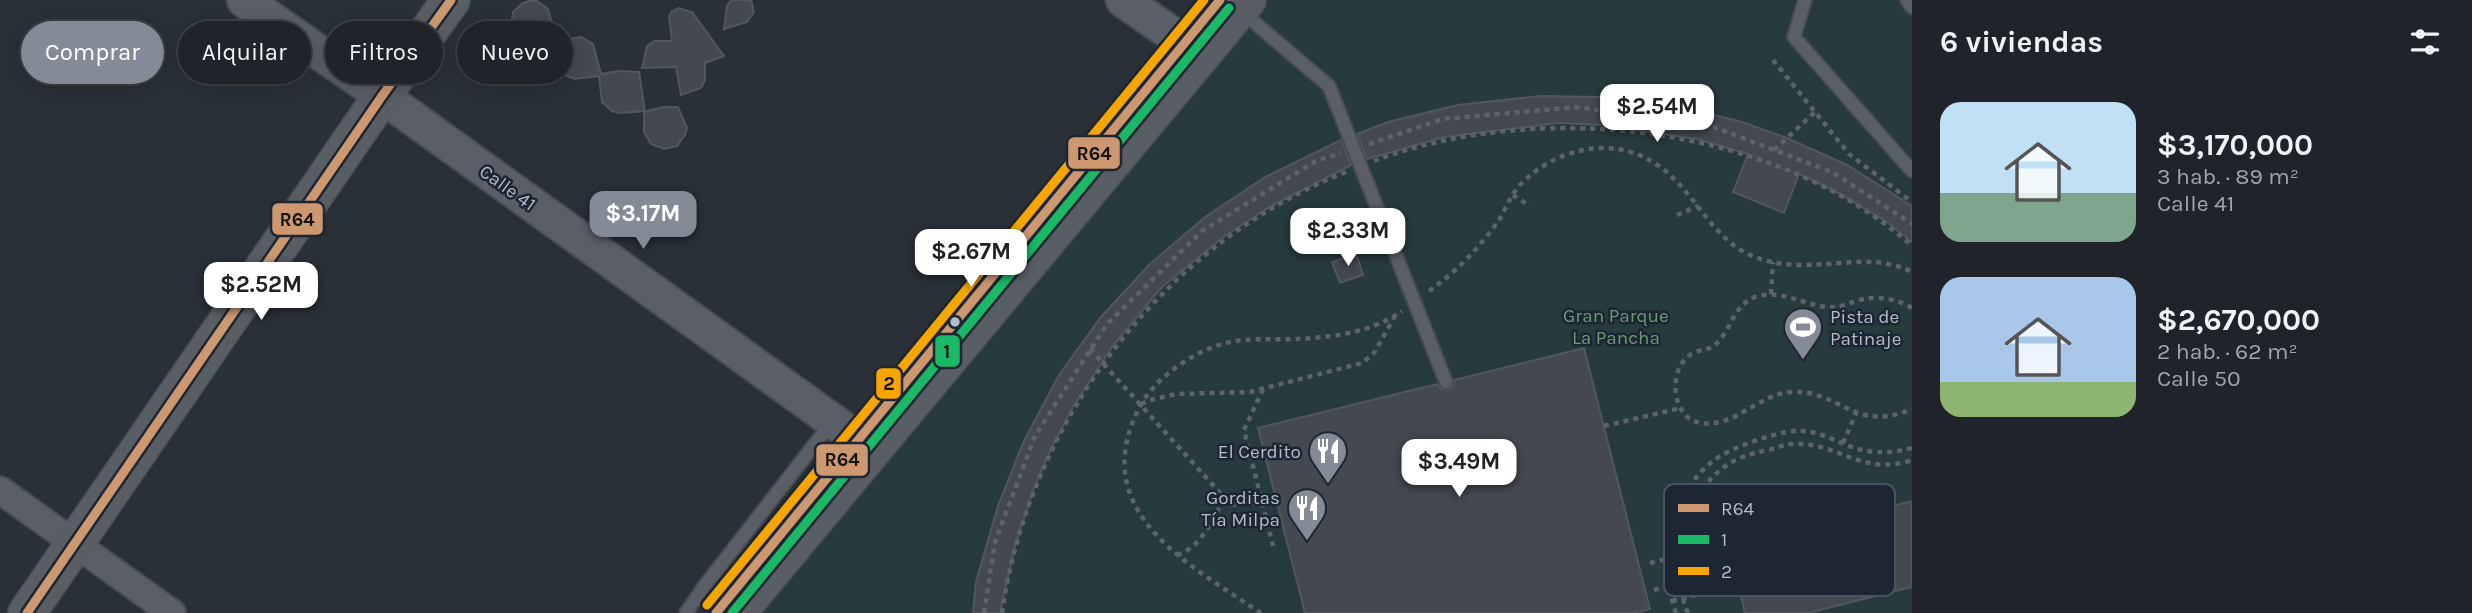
<!DOCTYPE html>
<html lang="es">
<head>
<meta charset="utf-8">
<style>
	:root { --surface:#20242a; --page:#282c32; --text:#f1f3f6; --muted:#a2a4a8; --line:#3d4147; --accent:#848b96 }
	body { margin:0; font-family:Karla,sans-serif; background:var(--page); color:var(--text); height:100vh; display:flex; flex-direction:column; font-size:26px; white-space:nowrap }
	* { box-sizing:border-box; margin:0 }
	p { font-size:23px; color:var(--muted) }
	.icon { flex:none; width:38px; height:38px; fill:none; stroke:currentColor; stroke-width:2; stroke-linecap:round; stroke-linejoin:round }
	.map { position:relative; flex:1; overflow:hidden }
	.details { display:flex; flex-direction:column; background:var(--surface); width:560px }
	.details>* { flex:none }
	.top-card { position:absolute; left:21px; top:21px; width:665px; height:63px; display:flex; gap:14px }
	.price { position:absolute; translate:-50% -60px; padding:0 16px; border-radius:14px; background:#fff; color:#222; font-size:23px; line-height:46px; filter:drop-shadow(0 2px 4px #0008) }
	.price::after { content:''; position:absolute; left:50%; top:42px; width:21px; height:16px; margin-left:-10px; background:inherit; clip-path:polygon(0 0,100% 0,50% 100%) }
	.price.active { background:var(--accent); color:#fff }
	ul { padding:0; list-style:none }
	li { display:flex; align-items:center; gap:21px; height:175px; padding:0 28px }
	li span { display:grid; place-items:center; flex:none; width:196px; height:140px; border-radius:21px; color:#555 }
	li>.icon { margin-inline-start:auto }
	span .icon { width:84px; height:84px; fill:#fffc; stroke-width:1 }
	li b { font-size:30px }
	h2 { display:flex; justify-content:space-between; align-items:center; height:84px; padding:0 28px; font-size:30px }
	.tag { padding:0 24px; border-radius:32px; background:var(--surface); box-shadow:0 4px 18px #0003,0 0 0 2px var(--line); font-size:24px; line-height:63px }
	.tag.active { background:var(--accent); color:#fff }
	main { display:flex; flex:1; min-height:0 }
	.map>svg:first-child { display:block }
</style>
</head>
<body>
<main>
<div class="map">
<svg width="1912" height="613" viewBox="0 0 1912 613">
	<rect width="100%" height="100%" fill="#2a3038"/>
	<!-- green -->
	<path fill="#273a3e" d="M1262 0H1912V613H760Z"/>
	<!-- building -->
	<path fill="#444950" stroke="#52575f" stroke-width="2" d="M731 0H751L754 12 747 22 724 29 727 6Z
		M529 1H537L548 9 557 41 581 37 593 44 601 74 619 71 639 72 645 111 619 113 612 111 602 102 599 76 575 79 562 74 555 61V42L530 43 517 38 511 26 513 12 523 3Z
		M679 8 692 12 724 56 705 63V80L701 88 681 95 676 67 642 68 647 46 654 41H672L669 17 671 12Z
		M1541 96 1604 97 1673 105 1742 122 1787 138 1847 165 1912 206V242L1887 222 1831 189 1799 174 1784 213 1733 192 1748 154 1697 139 1601 125 1558 123 1444 137 1367 159 1357 134 1388 122 1458 105Z
		M663 107H678L687 128 685 135 677 146 664 149 651 144 644 132V112Z
		M1341 140 1351 165 1266 209 1222 238 1161 288 1112 347 1073 407 1050 451 1033 491 1015 546 1000 613H973L976 582 998 506 1023 443 1059 375 1101 317 1150 264 1205 217 1265 177Z
		M1356 253 1363 275 1340 283 1332 262Z
		M1584 348 1650 609 1634 613H1305L1258 428 1437 384 1441 389 1449 390 1453 387 1454 380Z
		M1772 490 1783 534 1912 501V587L1808 613H1745L1738 584 1765 577 1753 536 1727 543 1717 503Z"/>
	<g fill="none" stroke-linecap="round" stroke-linejoin="round">
		<defs>
			<path id="service" d="M1805 0 1794 37 1912 171
				M1907 0 1912 7
				M1241 11 1329 86 1446 382
				M936 346 1220 0
				M686 613 703 588 832 422"/>
			<path id="minor" d="M0 490 172 613"/>
			<path id="tertiary" d="M244 0 382 96 873 450
				M1123 0 1202 55"/>
			<path id="secondary" d="M27 613 382 96 451 0
				M737 613 1247 0"/>
		</defs>
		<!-- service casing -->
		<use href="#service" stroke="#484c53" stroke-width="16"/>
		<!-- minor casing -->
		<use href="#minor" stroke="#484c53" stroke-width="30"/>
		<!-- tertiary casing -->
		<use href="#tertiary" stroke="#484c53" stroke-width="37"/>
		<!-- secondary casing -->
		<use href="#secondary" stroke="#484c53" stroke-width="40"/>
		<!-- path -->
		<path stroke="#5d636a" stroke-width="4.5" stroke-dasharray="5 5" stroke-linecap="butt" d="M1773 60 1849 154 1912 202
			M1369 144 1443 119 1576 107 1709 125 1834 173 1912 224
			M1774 150 1815 112
			M1374 161C1541 98 1776 125 1912 246
			M1513 195 1530 206
			M1677 215 1698 206
			M1429 291C1446 279 1462 265 1476 249 1484 240 1492 230 1499 220 1506 208 1511 194 1521 184 1556 148 1613 135 1656 164 1692 187 1708 233 1746 253 1803 282 1862 246 1912 272
			M1771 294 1773 262
			M1912 308C1895 298 1875 295 1856 301 1849 303 1843 306 1836 307 1809 309 1785 289 1758 296 1734 303 1732 328 1717 343 1712 349 1705 349 1698 351 1676 358 1671 386 1679 405 1683 413 1688 420 1697 422 1733 431 1757 394 1791 392 1840 389 1854 434 1912 409
			M1090 349 1231 505 1277 502
			M1263 389 1244 430 1273 546
			M1141 404 1150 400 1176 394 1250 392 1362 363 1374 353 1395 316
			M1604 426 1681 408
			M1843 443 1856 413
			M1177 555C1200 549 1215 517 1224 497
			M1650 563 1678 556
			M1654 590 1680 582
			M1672 601 1735 585
			M984 613 995 542 1035 436 1107 324 1202 231 1316 161 1341 153
			M1002 613C1029 421 1164 243 1346 172
			M1261 613C1190 565 1089 514 1137 412 1151 381 1189 354 1222 344 1246 337 1270 340 1295 339 1330 338 1373 332 1402 311
			M1676 613C1658 562 1669 495 1713 461 1729 448 1771 434 1793 431 1814 429 1831 439 1849 446 1870 454 1890 454 1912 448
			M1688 613C1667 564 1680 501 1723 468 1738 456 1755 453 1772 449 1779 447 1786 444 1793 444 1837 441 1861 477 1912 460"/>
		<!-- service -->
		<use href="#service" stroke="#5a5e66" stroke-width="12"/>
		<!-- minor -->
		<use href="#minor" stroke="#5a5e66" stroke-width="26"/>
		<!-- tertiary -->
		<use href="#tertiary" stroke="#5a5e66" stroke-width="33"/>
		<!-- secondary -->
		<use href="#secondary" stroke="#595d64" stroke-width="37"/>
		<defs>
			<path id="bus-1" d="M27 613 382 96 451 0
				M716 613 1220 0"/>
			<path id="bus-2" d="M732 613 1229 8"/>
			<path id="bus-3" d="M707 605 1204 0"/>
		</defs>
		<!-- bus-1 casing -->
		<use href="#bus-1" stroke="#1d2633" stroke-width="14"/>
		<!-- bus-2 casing -->
		<use href="#bus-2" stroke="#1d2633" stroke-width="14"/>
		<!-- bus-3 casing -->
		<use href="#bus-3" stroke="#1d2633" stroke-width="14"/>
		<!-- bus-1 -->
		<use href="#bus-1" stroke="#cd976f" stroke-width="9"/>
		<!-- bus-2 -->
		<use href="#bus-2" stroke="#1ab867" stroke-width="9"/>
		<!-- bus-3 -->
		<use href="#bus-3" stroke="#f7a600" stroke-width="9"/>
	</g>
	<!-- icons -->
	<defs>
		<symbol id="stadium-pin" viewBox="-11 -11 22 30"><path d="M0 17L-7.5 6A9.5 9.5 0 1 1 7.5 6Z" fill="#848b96" stroke="#1d2633"/><path d="M0-5a6.5 5 0 1 0 0 10a6.5 5 0 1 0 0-10ZM-3.5-1.8h7v3.6h-7Z" fill="#fff"/></symbol>
		<symbol id="restaurant-pin" viewBox="-11 -11 22 30"><path d="M0 17L-7.5 6A9.5 9.5 0 1 1 7.5 6Z" fill="#848b96" stroke="#1d2633"/><path d="M-5-6h1v4h1v-4h1v4h1v-4h1v5L-1.5 .5V6h-2V.5L-5-1ZM5-6V6H3V1.5H1.5Q1.5-4 5-6Z" fill="#fff"/></symbol>
	</defs>
	<g fill-rule="evenodd">
		<use href="#stadium-pin" x="1781" y="305" width="44" height="60"/>
		<use href="#restaurant-pin" x="1306" y="429" width="44" height="60"/>
		<use href="#restaurant-pin" x="1285" y="486" width="44" height="60"/>
	</g>
	<!-- markers -->
	<circle fill="#b4bcc9" stroke="#1d2633" stroke-width="2.5" cx="955" cy="322" r="6"/>
	<g text-anchor="middle" stroke-width="5" stroke-linejoin="round" paint-order="stroke">
		<!-- street labels -->
		<g font-size="19" fill="#b4bcc9" stroke="#1d2633">
			<text transform="translate(508 187) rotate(36)" y="7">Calle 41</text>
		</g>
		<!-- park labels -->
		<g font-size="19" fill="#6b9a76" stroke="#1d2633">
			<text x="1616" y="322">Gran Parque<tspan x="1616" dy="22">La Pancha</tspan></text>
		</g>
		<!-- poi labels -->
		<g font-size="19" fill="#b4bcc9" stroke="#1d2633" text-anchor="end">
			<text x="1830" y="323" text-anchor="start">Pista de<tspan x="1830" dy="22">Patinaje</tspan></text>
			<text x="1301" y="458">El Cerdito</text>
			<text x="1280" y="504">Gorditas<tspan x="1280" dy="22">Tía Milpa</tspan></text>
		</g>
	</g>
	<!-- legend -->
	<rect x="1664" y="484" width="231" height="112" rx="10" fill="#1d2633" stroke="#4a5360" stroke-width="2"/>
	<rect x="1678" y="504" width="31" height="8" fill="#cd976f"/>
	<rect x="1678" y="535" width="31" height="9" fill="#1ab867"/>
	<rect x="1678" y="567" width="31" height="8" fill="#f7a600"/>
	<g font-size="19" fill="#b4bcc9">
		<text x="1721" y="515">R64</text>
		<text x="1721" y="546">1</text>
		<text x="1721" y="578">2</text>
	</g>
	<g stroke="#1d2633" stroke-width="2.5">
		<rect x="1067" y="136" width="54" height="34" rx="7" fill="#cd976f"/>
		<rect x="271" y="202" width="53" height="34" rx="7" fill="#cd976f"/>
		<rect x="934" y="334" width="27" height="34" rx="7" fill="#1ab867"/>
		<rect x="875" y="367" width="27" height="33" rx="7" fill="#f7a600"/>
		<rect x="815" y="443" width="54" height="34" rx="7" fill="#cd976f"/>
	</g>
	<g font-size="19" text-anchor="middle" font-weight="bold" fill="#111">
		<text x="1094" y="160">R64</text>
		<text x="297" y="226">R64</text>
		<text x="947" y="358">1</text>
		<text x="889" y="390">2</text>
		<text x="842" y="466">R64</text>
	</g>
</svg>
<b class="price" style="left:1657px;top:144px">$2.54M</b>
<b class="price active" style="left:643px;top:251px">$3.17M</b>
<b class="price" style="left:1348px;top:268px">$2.33M</b>
<b class="price" style="left:971px;top:289px">$2.67M</b>
<b class="price" style="left:261px;top:322px">$2.52M</b>
<b class="price" style="left:1459px;top:499px">$3.49M</b>
<div class="top-card">
<a class="tag active">Comprar</a>
<a class="tag">Alquilar</a>
<a class="tag">Filtros</a>
<a class="tag">Nuevo</a>
</div>
</div>
<section class="details">
<h2>6 viviendas<svg class="icon" aria-label="filters" viewBox="0 0 24 24"><path d="M4 7h16M4 17h16"/><circle cx="9" cy="7" r="2"/><circle cx="15" cy="17" r="2"/></svg></h2>
<ul>
<li><span style="background:linear-gradient(#bfe0f5 65%,#7fa58c 0)"><svg class="icon" aria-label="home" viewBox="0 0 24 24"><path d="M3 11l9-7 9 7M6 9v11h12V9"/></svg></span><div><b>$3,170,000</b><p>3 hab. · 89 m²</p><p>Calle 41</p></div></li>
<li><span style="background:linear-gradient(#a9c7e8 75%,#8fb573 0)"><svg class="icon" aria-label="home" viewBox="0 0 24 24"><path d="M3 11l9-7 9 7M6 9v11h12V9"/></svg></span><div><b>$2,670,000</b><p>2 hab. · 62 m²</p><p>Calle 50</p></div></li>
</ul>
</section>
</main>
</body>
</html>
